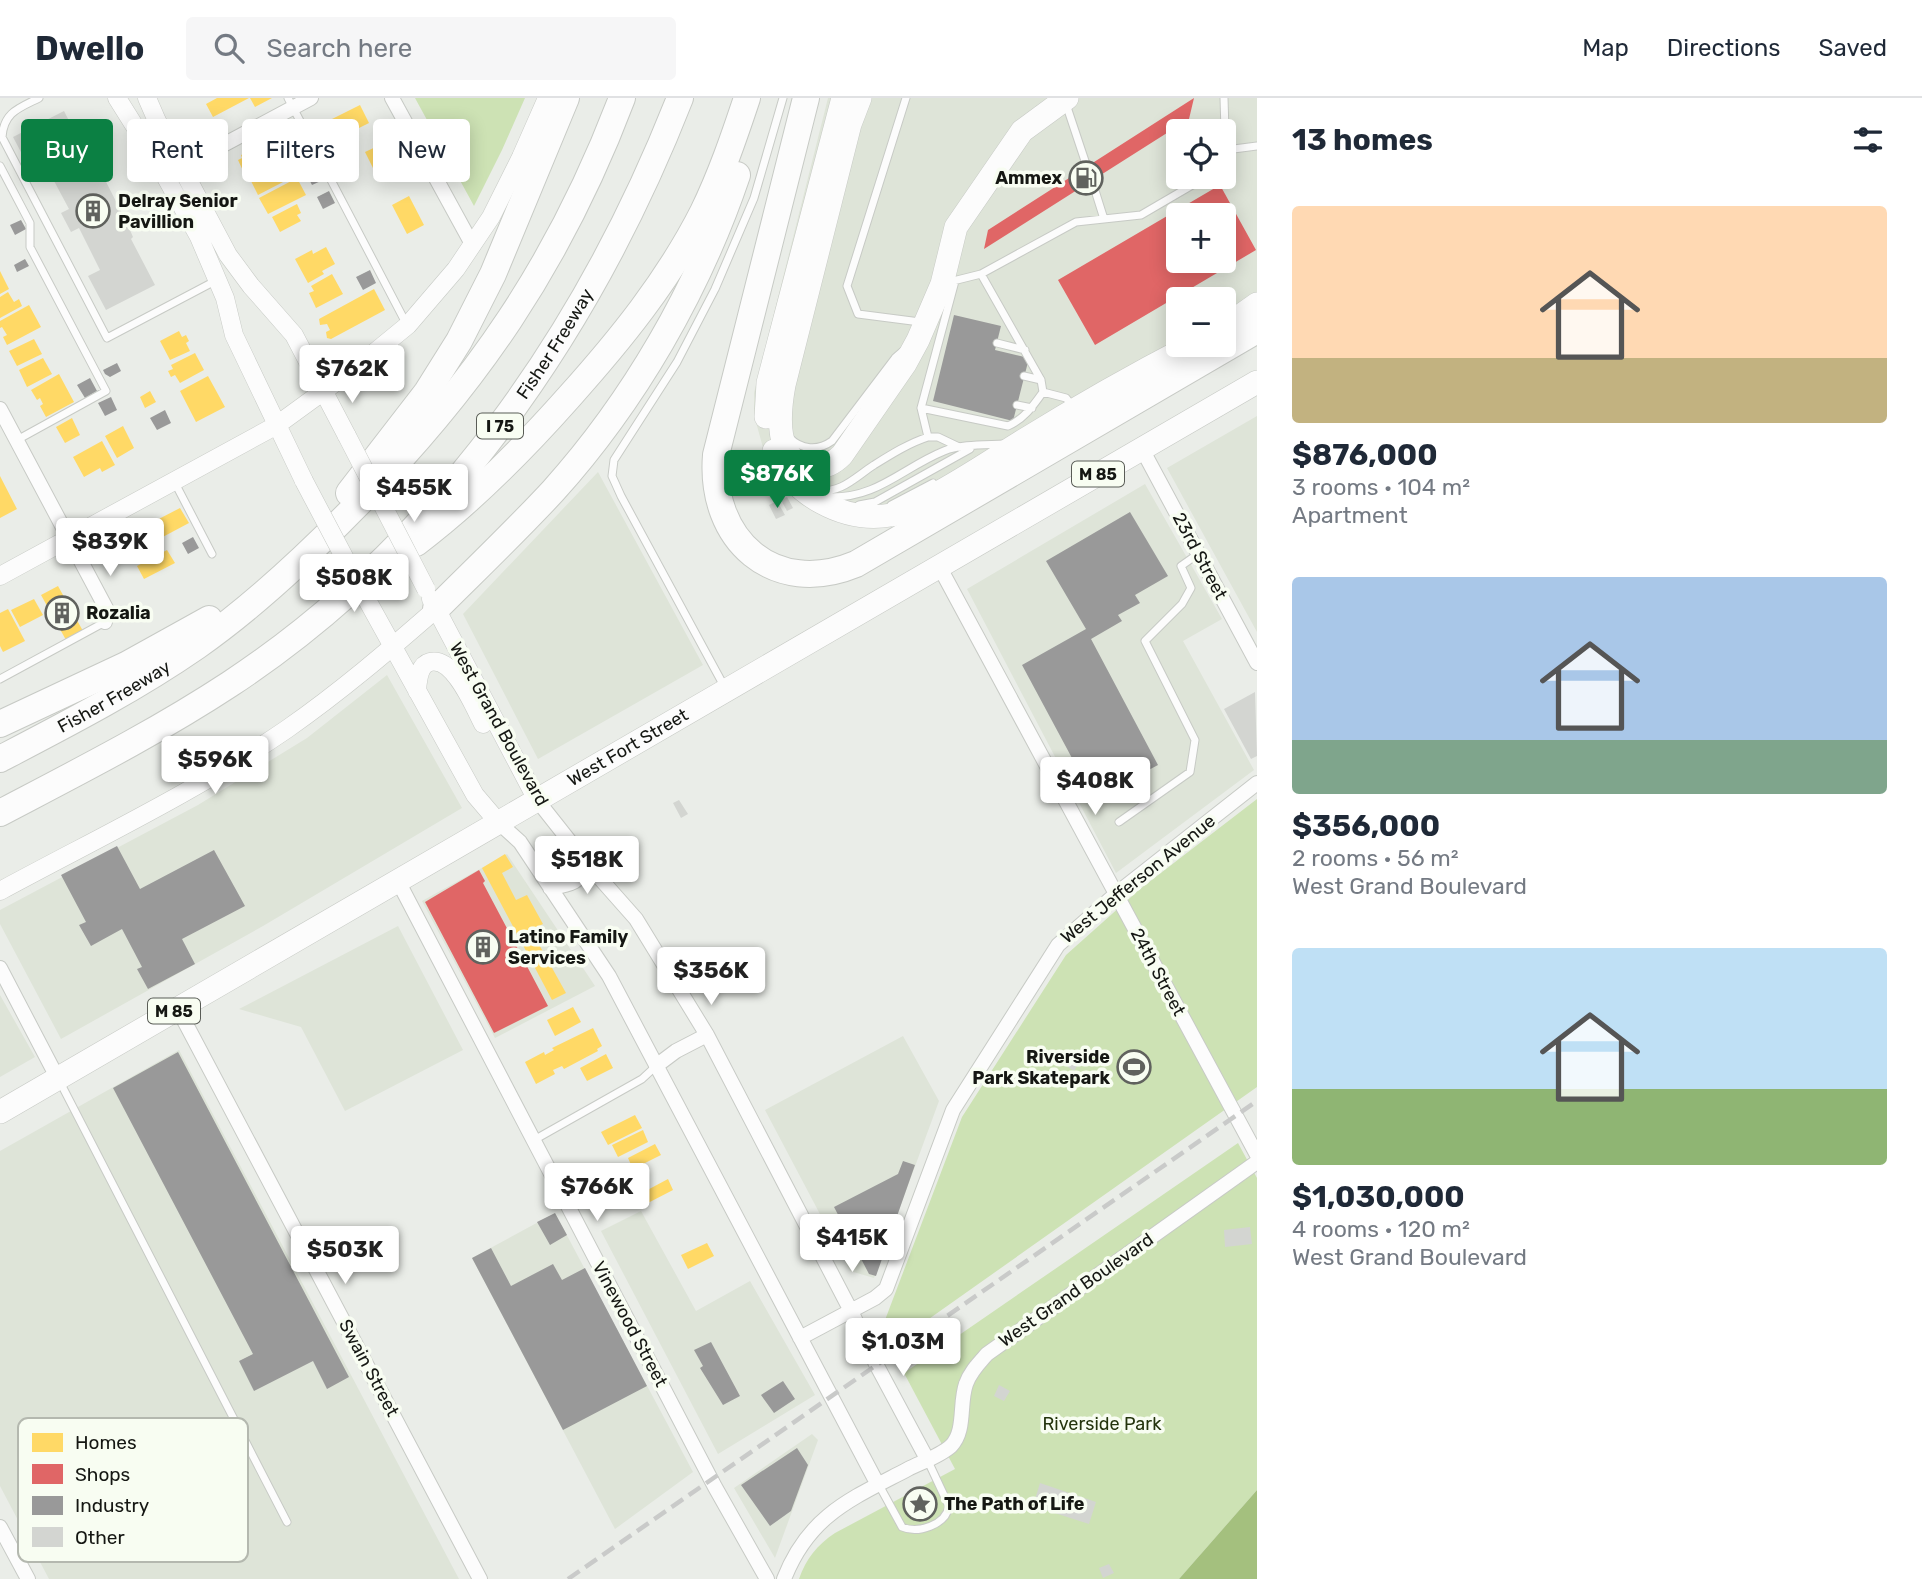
<!DOCTYPE html>
<html lang="en">
<head>
<meta charset="utf-8">
<style>
	:root { --surface:#fff; --page:#f6f6f7; --text:#1f2937; --muted:#747a83; --line:#e0e1e3; --accent:#0b8043 }
	body { margin:0; font-family:Rubik,sans-serif; background:var(--page); color:var(--text); height:100vh; display:flex; flex-direction:column; font-size:26px; white-space:nowrap }
	* { box-sizing:border-box; margin:0 }
	p { font-size:23px; color:var(--muted) }
	.icon { flex:none; width:38px; height:38px; fill:none; stroke:currentColor; stroke-width:2; stroke-linecap:round; stroke-linejoin:round }
	.map { position:relative; flex:1; overflow:hidden }
	.drawer { display:flex; flex-direction:column; background:var(--surface); width:665px }
	.drawer>* { flex:none }
	.guide { position:absolute; left:21px; top:21px; width:665px; height:63px; display:flex; gap:14px }
	.tools { position:absolute; left:1166px; top:21px; display:grid; gap:14px }
	.tools a { display:grid; place-items:center; width:70px; height:70px; border-radius:7px; background:var(--surface); box-shadow:0 4px 18px #0003; font-size:35px }
	.price { position:absolute; translate:-50% -60px; padding:0 16px; border-radius:7px; background:#fff; color:#222; font-size:23px; line-height:46px; filter:drop-shadow(0 2px 4px #0008) }
	.price::after { content:''; position:absolute; left:50%; top:42px; width:21px; height:16px; margin-left:-10px; background:inherit; clip-path:polygon(0 0,100% 0,50% 100%) }
	.price.current { background:var(--accent); color:#fff }
	ul { padding:0; list-style:none }
	li { display:grid; align-content:center; gap:14px; height:371px; padding:0 35px }
	li span { display:grid; place-items:center; height:217px; border-radius:7px; color:#555 }
	li>.icon { margin-inline-start:auto }
	span .icon { width:126px; height:126px; fill:#fffc; stroke-width:1 }
	li b { font-size:30px }
	h2 { display:flex; justify-content:space-between; align-items:center; height:84px; padding:0 35px; font-size:30px }
	.chip { padding:0 24px; border-radius:7px; background:var(--surface); box-shadow:0 4px 18px #0003; font-size:24px; line-height:63px }
	.chip.current { background:var(--accent); color:#fff }
	header { display:flex; align-items:center; gap:42px; box-sizing:border-box; height:98px; padding:0 35px; background:var(--surface); border-bottom:2px solid var(--line) }
	header strong { font-size:33px }
	nav { display:flex; gap:38px; margin-inline-start:auto; font-size:24px }
	.search { width:490px; height:63px; background:var(--page); display:flex; align-items:center; gap:18px; box-sizing:border-box; padding:0 24px; border-radius:7px; color:var(--muted); font-size:26px }
	main { display:flex; flex:1; min-height:0 }
	.map>svg:first-child { display:block }
</style>
</head>
<body>
<header>
<strong>Dwello</strong>
<div class="search"><svg class="icon" aria-label="search" viewBox="0 0 24 24"><circle cx="10" cy="10" r="6"/><path d="M15 15l6 6"/></svg>Search here</div>
<nav><a>Map</a><a>Directions</a><a>Saved</a></nav>
</header>
<main>
<div class="map">
<svg width="1257" height="1481" viewBox="0 0 1257 1481">
	<rect width="100%" height="100%" fill="#eaede8"/>
	<!-- built -->
	<path fill="#dee4d8" fill-rule="evenodd" d="M828 0H1257V224L1223 244V201H1178V247H1218L858 428 831 421 815 414 801 406 781 385 767 364 754 317V295ZM1178 33H1223V79H1178ZM1178 117H1223V163H1178Z
		M1257 318V534L1167 370Z
		M598 374 703 567 538 661 463 516Z
		M1145 386 1222 521 1183 543 1254 672 1116 775 967 491Z
		M387 577 462 710 263 828 61 941 0 826V812L198 707 307 640Z
		M507 756 595 888 495 940 422 803Z
		M398 828 463 952 345 1013 301 929 239 911Z
		M0 897 35 959 0 979Z
		M903 938 939 1003 874 1180 850 1173 765 1012Z
		M179 952 459 1481H49L0 1388V1053Z
		M641 1113 696 1213 750 1183 815 1297 718 1356 601 1133Z
		M555 1115 693 1374 615 1431 472 1160Z
		M812 1336 818 1342 775 1460 734 1390Z"/>
	<!-- green -->
	<path fill="#cde2b4" d="M415 0H525L502 52 474 108Z
		M1257 701V989L892 1247 882 1230 962 1019 1066 857 1140 791Z
		M1238 1045 1257 1080V1392L1179 1481H799C806 1461 817 1447 835 1435L955 1371 904 1275Z"/>
	<!-- water -->
	<path fill="#a4c07e" d="M1257 1392V1481H1179Z"/>
	<!-- homes -->
	<path fill="#ffd966" d="M217 0H249L213 19 206 6Z
		M250 0H272L255 9Z
		M360 7 369 25 341 39 332 21Z
		M297 31 305 46 268 66 269 69 272 67 278 78 281 76 285 83 258 97 249 79 251 78 249 74 245 77 238 62 242 60 241 57Z
		M382 46 397 75 380 84 365 54Z
		M297 80 306 97 268 116 259 100Z
		M409 98 424 127 407 136 392 107Z
		M297 106 301 115 297 117 301 123 280 134 272 119Z
		M326 149 335 166 322 173 324 176 308 185 295 161 312 152 313 156Z
		M0 173 9 191 0 196Z
		M332 176 343 196 316 210 309 195 314 193 311 188Z
		M374 191 385 212 331 241 327 240 326 234 330 232 327 226 320 227 319 221Z
		M8 194 14 204 19 201 22 208 0 220V199Z
		M29 207 41 229 7 247 3 239 7 237 2 229 0 230V223Z
		M179 233 182 239 186 237 189 243 186 245 190 253 170 262 160 243Z
		M34 241 42 256 17 268 9 253Z
		M195 255 204 272 180 285 175 277 171 279 168 273 173 271 171 267Z
		M43 260 52 276 27 289 19 272Z
		M59 276 74 304 46 319 40 308 43 306 40 300 37 302 31 292Z
		M208 278 225 309 196 324 180 293Z
		M150 293 156 304 145 310 140 299Z
		M72 320 80 337 65 345 56 329Z
		M123 328 134 350 117 360 105 338Z
		M102 343 115 367 102 374 100 370 84 379 73 359Z
		M0 378 17 411 0 420Z
		M180 410 189 425 142 450 146 459 138 464 124 439Z
		M167 452 175 465 144 481 137 468Z
		M58 488 83 533 66 542 41 497Z
		M34 501 43 517 20 529 11 512Z
		M8 511 25 543 3 554 0 548V515Z
		M505 756 513 769 502 775 516 802 527 797 543 826 531 832 566 895 552 902 482 770Z
		M573 909 581 924 555 938 547 922Z
		M593 930 602 948 597 951 598 953 564 971 562 968 553 972 555 976 536 986 525 964 544 954 545 957 554 952 552 950Z
		M606 956 613 970 587 983 580 970Z
		M635 1017 642 1030 608 1047 601 1034Z
		M643 1032 648 1044 618 1059 612 1047Z
		M655 1046 661 1057 633 1071 628 1060Z
		M668 1081 673 1092 644 1107 638 1097Z
		M707 1145 714 1158 688 1171 681 1157Z"/>
	<!-- shops -->
	<path fill="#e06666" fill-rule="evenodd" d="M1194 0 1189 21 984 151 988 132Z
		M1220 87 1256 152 1095 247 1058 182ZM1178 117H1223V163H1178Z
		M479 772 485 783 483 785 548 908 494 935 425 804Z"/>
	<!-- industry -->
	<path fill="#999" d="M310 57 323 82 312 87 299 62Z
		M329 93 335 105 323 111 317 99Z
		M21 122 26 131 15 137 10 127Z
		M25 161 29 168 17 174 14 167Z
		M370 172 376 185 363 192 356 179Z
		M954 217 1001 228 995 252 1029 260 1013 323 933 303Z
		M117 265 121 273 110 279 105 276 103 272Z
		M90 280 97 293 85 300 77 287Z
		M111 299 117 312 105 318 98 305Z
		M165 312 171 325 157 332 150 320Z
		M1130 414 1168 478 1135 497 1140 505 1118 517 1122 523 1091 541 1158 667 1094 701 1022 567 1086 531 1046 463Z
		M193 439 199 450 188 456 182 445Z
		M117 748 140 791 214 752 245 808 182 841 195 866 148 891 137 871 142 869 122 831 91 848 79 827 86 824 61 777Z
		M178 954 349 1279 327 1291 313 1263 254 1293 239 1263 253 1256 113 990Z
		M903 1063 915 1067 876 1178 869 1176 834 1109 898 1076Z
		M555 1115 567 1137 550 1147 537 1124Z
		M491 1150 511 1188 553 1166 562 1182 585 1170 647 1288 563 1332 472 1160Z
		M711 1244 740 1298 723 1307 700 1270 703 1268 694 1252Z
		M783 1283 795 1301 774 1315 761 1297Z
		M797 1350 808 1367 791 1413 770 1428 741 1387Z"/>
	<!-- building -->
	<path fill="#d3d5d1" d="M64 13 89 62 92 60 101 74 126 123 133 139 131 141 155 187 106 212 88 178 100 172 79 130 71 134 61 115 69 111 46 68 32 75 13 39Z
		M787 399 793 410 787 413 781 402Z
		M777 403 785 417 776 421 769 407Z
		M1255 594 1257 658 1251 661 1224 611Z
		M679 702 688 716 681 720 673 705Z
		M1069 953 1082 960 1074 973 1062 965Z
		M1250 1129 1252 1146 1225 1149 1224 1132Z
		M999 1287 1010 1293 1004 1303 994 1298Z
		M1040 1385 1096 1404 1089 1426 1033 1408Z
		M1109 1466 1114 1475 1103 1480 1099 1470Z"/>
	<g fill="none" stroke-linecap="round" stroke-linejoin="round">
		<defs>
			<path id="service" d="M39 0C19 10 4 14 2 39L107 240 217 182
				M288 0 407 227
				M906 0 847 188 858 216 920 224
				M1066 6 1087 69
				M1226 52 1257 48
				M0 68 30 125V149L106 293 17 342
				M1223 68 1226 67 1224 0
				M1092 83 1104 121
				M981 176 1076 124 1141 117 1206 79
				M953 183 981 176 1041 282 1043 294 1066 300 1073 309
				M955 183 921 310 1008 328C1024 321 1033 308 1043 294
				M997 245 1025 252
				M1024 278 1041 282
				M1017 307 1032 310
				M921 310 928 339
				M789 339C801 352 818 353 832 343L895 260 903 253
				M174 383 212 456
				M816 393C842 395 854 380 874 367 890 357 909 345 928 339H938L959 349
				M828 399C877 401 902 370 944 353 961 346 986 347 1004 346
				M859 407 875 404 970 351
				M891 407 933 385
				M0 581 105 524
				M724 588 621 398 612 378 614 362 677 264 715 191 754 100 783 0
				M1119 724 1190 674 1195 642 1145 543 1182 506 1191 490 1181 468 1198 456
				M60 984 287 1424
				M534 1042 642 981 656 968
				M879 1387 902 1429C918 1436 946 1427 949 1408L927 1361"/>
			<path id="minor" d="M392 0 473 148
				M182 69 311 0
				M0 311 107 512 105 524
				M1142 351 1257 565
				M939 468 1257 1057
				M537 702 590 769 636 821 707 937 851 1213 876 1266 927 1361
				M498 724 520 744 609 878 878 1387
				M398 783 715 1389 767 1481
				M550 790C569 787 583 785 586 764
				M0 870 58 981
				M178 911 480 1481
				M656 968 676 953 707 937
				M800 1240 875 1200 886 1191 953 1012 1058 847 1116 796 1257 685
				M0 1429 28 1481
				M784 1481C809 1417 851 1401 908 1371 922 1364 940 1358 951 1348 966 1333 959 1305 966 1286 970 1274 979 1265 987 1256L1257 1064"/>
			<path id="tertiary" d="M117 0 159 67 199 139 225 200 234 237 304 383
				M147 0 157 23 228 157 251 188 294 237 347 338
				M0 478 277 327 358 268 408 227 456 171 491 119 521 59 547 0
				M361 491 475 697 498 724
				M431 501 537 702
				M417 593C418 583 418 567 430 564 454 558 474 609 483 626
				M0 793C96 741 197 693 287 631 340 594 388 553 436 511"/>
			<g id="primary">
				<path id="s1" d="M0 1014 1257 284"/>
			</g>
			<path id="trunk" d="M860 0 850 26 784 287C779 314 773 366 813 369 824 370 834 365 842 357L905 266 918 242 942 186 956 129 1022 33 1067 0
				M1223 230 1257 206
				M766 319 768 285 843 0
				M774 353C792 397 844 425 891 417 907 415 921 405 934 397 964 381 992 362 1021 344 1076 310 1134 277 1192 247"/>
			<g id="motorway">
				<path d="M806 0 716 357C709 442 774 500 856 466L1257 232"/>
				<path d="M349 395 427 294 459 243 493 176 566 0"/>
				<path d="M416 445C473 402 522 352 569 299 620 242 668 183 703 114 721 77 734 39 747 0"/>
				<path d="M436 511C475 472 515 434 553 393 634 303 698 192 737 77"/>
				<path d="M0 626 126 567 209 521"/>
				<path id="s2" d="M0 661C67 626 135 591 197 548 254 508 304 461 352 412 475 288 560 164 622 0"/>
				<path id="s3" d="M0 715C78 674 157 634 230 586 441 447 589 232 680 0"/>
			</g>
		</defs>
		<!-- service casing -->
		<use href="#service" stroke="#c7cac5" stroke-width="9"/>
		<!-- minor casing -->
		<use href="#minor" stroke="#c7cac5" stroke-width="16"/>
		<!-- tertiary casing -->
		<use href="#tertiary" stroke="#c7cac5" stroke-width="19"/>
		<!-- primary casing -->
		<use href="#primary" stroke="#c7cac5" stroke-width="24"/>
		<!-- trunk casing -->
		<use href="#trunk" stroke="#c7cac5" stroke-width="24"/>
		<!-- motorway casing -->
		<use href="#motorway" stroke="#c7cac5" stroke-width="28"/>
		<!-- service -->
		<use href="#service" stroke="#fcfcfc" stroke-width="7"/>
		<!-- minor -->
		<use href="#minor" stroke="#fcfcfc" stroke-width="14"/>
		<!-- tertiary -->
		<use href="#tertiary" stroke="#fcfcfc" stroke-width="18"/>
		<!-- primary -->
		<use href="#primary" stroke="#fcfcfc" stroke-width="23"/>
		<!-- trunk -->
		<use href="#trunk" stroke="#fcfcfc" stroke-width="23"/>
		<!-- motorway -->
		<use href="#motorway" stroke="#fcfcfc" stroke-width="26"/>
		<!-- rail -->
		<path stroke="#c9cac9" stroke-width="4.5" stroke-dasharray="14 7" stroke-linecap="butt" d="M568 1481 1257 1003"/>
		<defs>
			<path id="tertiary-bridge" d="M347 338 426 491
				M304 383 361 491"/>
		</defs>
		<!-- tertiary-bridge casing -->
		<use href="#tertiary-bridge" stroke="#c7cac5" stroke-width="19" stroke-linecap="butt"/>
		<!-- tertiary-bridge -->
		<use href="#tertiary-bridge" stroke="#fcfcfc" stroke-width="18"/>
	</g>
	<!-- icons -->
	<defs>
		<symbol id="fuel-ring" viewBox="-11 -11 22 22"><circle r="9.5" fill="#f8fdf2" stroke="#60625e" stroke-width="1.5"/><path d="M-5.5-6h7V0h2V4h1.3V-2.5L3-4.5l.8-.8L6-3V5H2.5V1h-1V6h-7ZM-4.2-4.7v3.2H.2V-4.7Z" fill="#60625e"/></symbol>
		<symbol id="building-ring" viewBox="-11 -11 22 22"><circle r="9.5" fill="#f8fdf2" stroke="#60625e" stroke-width="1.5"/><path d="M-4-6H4V6H1V3H-1V6H-4ZM-2.5-4.3h1.7v1.8h-1.7ZM.8-4.3h1.7v1.8H.8ZM-2.5-1h1.7V.8h-1.7ZM.8-1h1.7V.8H.8Z" fill="#60625e"/></symbol>
		<symbol id="stadium-ring" viewBox="-11 -11 22 22"><circle r="9.5" fill="#f8fdf2" stroke="#60625e" stroke-width="1.5"/><path d="M0-5a6.5 5 0 1 0 0 10a6.5 5 0 1 0 0-10ZM-3.5-1.8h7v3.6h-7Z" fill="#60625e"/></symbol>
		<symbol id="sight-ring" viewBox="-11 -11 22 22"><circle r="9.5" fill="#f8fdf2" stroke="#60625e" stroke-width="1.5"/><path d="M0-6L1.8-2.2L6-1.7L2.9 1.2L3.7 5.4L0 3.3L-3.7 5.4L-2.9 1.2L-6-1.7L-1.8-2.2Z" fill="#60625e"/></symbol>
	</defs>
	<g fill-rule="evenodd">
		<use href="#fuel-ring" x="1067" y="61" width="38" height="38"/>
		<use href="#building-ring" x="74" y="94" width="38" height="38"/>
		<use href="#building-ring" x="43" y="496" width="38" height="38"/>
		<use href="#building-ring" x="464" y="830" width="38" height="38"/>
		<use href="#stadium-ring" x="1115" y="950" width="38" height="38"/>
		<use href="#sight-ring" x="901" y="1387" width="38" height="38"/>
	</g>
	<g text-anchor="middle" stroke-width="7" stroke-linejoin="round" paint-order="stroke">
		<!-- shield labels -->
		<g fill="#f8fdf2" stroke="#595c56" stroke-width="2">
			<rect x="477" y="315.5" width="46" height="25" rx="5"/>
			<rect x="1072" y="363.5" width="52" height="25" rx="5"/>
			<rect x="148" y="900.5" width="52" height="25" rx="5"/>
		</g>
		<g font-size="16" font-weight="bold" fill="#151713">
			<text x="500" y="334">I 75</text>
			<text x="1098" y="382">M 85</text>
			<text x="174" y="919">M 85</text>
		</g>
		<!-- poi labels -->
		<g font-size="18" font-weight="bold" fill="#151713" stroke="#f8fdf2" text-anchor="start">
			<text x="1062" y="86" text-anchor="end">Ammex</text>
			<text x="118" y="109">Delray Senior<tspan x="118" dy="21">Pavillion</tspan></text>
			<text x="86" y="521">Rozalia</text>
			<text x="508" y="845">Latino Family<tspan x="508" dy="21">Services</tspan></text>
			<text x="1110" y="965" text-anchor="end">Riverside<tspan x="1110" dy="21">Park Skatepark</tspan></text>
			<text x="944" y="1412">The Path of Life</text>
		</g>
		<!-- street labels -->
		<g font-size="18" fill="#151713" stroke="#f8fdf2">
			<text dy="6" stroke="none"><textPath href="#s3" startOffset="738">Fisher Freeway</textPath></text>
			<text transform="translate(1200 458) rotate(62)" y="6">23rd Street</text>
			<text dy="6" stroke="none"><textPath href="#s2" startOffset="130">Fisher Freeway</textPath></text>
			<text transform="translate(499 626) rotate(61)" y="6">West Grand Boulevard</text>
			<text dy="6" stroke="none"><textPath href="#s1" startOffset="726">West Fort Street</textPath></text>
			<text transform="translate(1138 781) rotate(-39)" y="6">West Jefferson Avenue</text>
			<text transform="translate(1158 874) rotate(62)" y="6">24th Street</text>
			<text transform="translate(1076 1192) rotate(-35)" y="6">West Grand Boulevard</text>
			<text transform="translate(630 1226) rotate(62)" y="6">Vinewood Street</text>
			<text transform="translate(369 1270) rotate(62)" y="6">Swain Street</text>
		</g>
		<!-- park labels -->
		<g font-size="18" fill="#24340d" stroke="#f8fdf2">
			<text x="1102" y="1332">Riverside Park</text>
		</g>
	</g>
	<!-- legend -->
	<rect x="18" y="1320" width="230" height="144" rx="10" fill="#f8fdf2" stroke="#b4b8af" stroke-width="2"/>
	<rect x="32" y="1335" width="31" height="19" fill="#ffd966"/>
	<rect x="32" y="1366" width="31" height="20" fill="#e06666"/>
	<rect x="32" y="1398" width="31" height="19" fill="#999"/>
	<rect x="32" y="1429" width="31" height="20" fill="#d3d5d1"/>
	<g font-size="19" fill="#151713">
		<text x="75" y="1351">Homes</text>
		<text x="75" y="1383">Shops</text>
		<text x="75" y="1414">Industry</text>
		<text x="75" y="1446">Other</text>
	</g>
</svg>
<div class="tools">
<a><svg class="icon" aria-label="locate" viewBox="0 0 24 24"><circle cx="12" cy="12" r="6"/><path d="M12 2v4M12 18v4M2 12h4M18 12h4"/></svg></a>
<a>+</a>
<a>−</a>
</div>
<b class="price" style="left:352px;top:307px">$762K</b>
<b class="price current" style="left:777px;top:412px">$876K</b>
<b class="price" style="left:414px;top:426px">$455K</b>
<b class="price" style="left:110px;top:480px">$839K</b>
<b class="price" style="left:354px;top:516px">$508K</b>
<b class="price" style="left:215px;top:698px">$596K</b>
<b class="price" style="left:1095px;top:719px">$408K</b>
<b class="price" style="left:587px;top:798px">$518K</b>
<b class="price" style="left:711px;top:909px">$356K</b>
<b class="price" style="left:597px;top:1125px">$766K</b>
<b class="price" style="left:852px;top:1176px">$415K</b>
<b class="price" style="left:345px;top:1188px">$503K</b>
<b class="price" style="left:903px;top:1280px">$1.03M</b>
<div class="guide">
<a class="chip current">Buy</a>
<a class="chip">Rent</a>
<a class="chip">Filters</a>
<a class="chip">New</a>
</div>
</div>
<section class="drawer">
<h2>13 homes<svg class="icon" aria-label="filters" viewBox="0 0 24 24"><path d="M4 7h16M4 17h16"/><circle cx="9" cy="7" r="2"/><circle cx="15" cy="17" r="2"/></svg></h2>
<ul>
<li><span style="background:linear-gradient(#ffd9b3 70%,#c2b280 0)"><svg class="icon" aria-label="home" viewBox="0 0 24 24"><path d="M3 11l9-7 9 7M6 9v11h12V9"/></svg></span><div><b>$876,000</b><p>3 rooms · 104 m²</p><p>Apartment</p></div></li>
<li><span style="background:linear-gradient(#a9c7e8 75%,#7fa58c 0)"><svg class="icon" aria-label="home" viewBox="0 0 24 24"><path d="M3 11l9-7 9 7M6 9v11h12V9"/></svg></span><div><b>$356,000</b><p>2 rooms · 56 m²</p><p>West Grand Boulevard</p></div></li>
<li><span style="background:linear-gradient(#bfe0f5 65%,#8fb573 0)"><svg class="icon" aria-label="home" viewBox="0 0 24 24"><path d="M3 11l9-7 9 7M6 9v11h12V9"/></svg></span><div><b>$1,030,000</b><p>4 rooms · 120 m²</p><p>West Grand Boulevard</p></div></li>
</ul>
</section>
</main>
</body>
</html>
